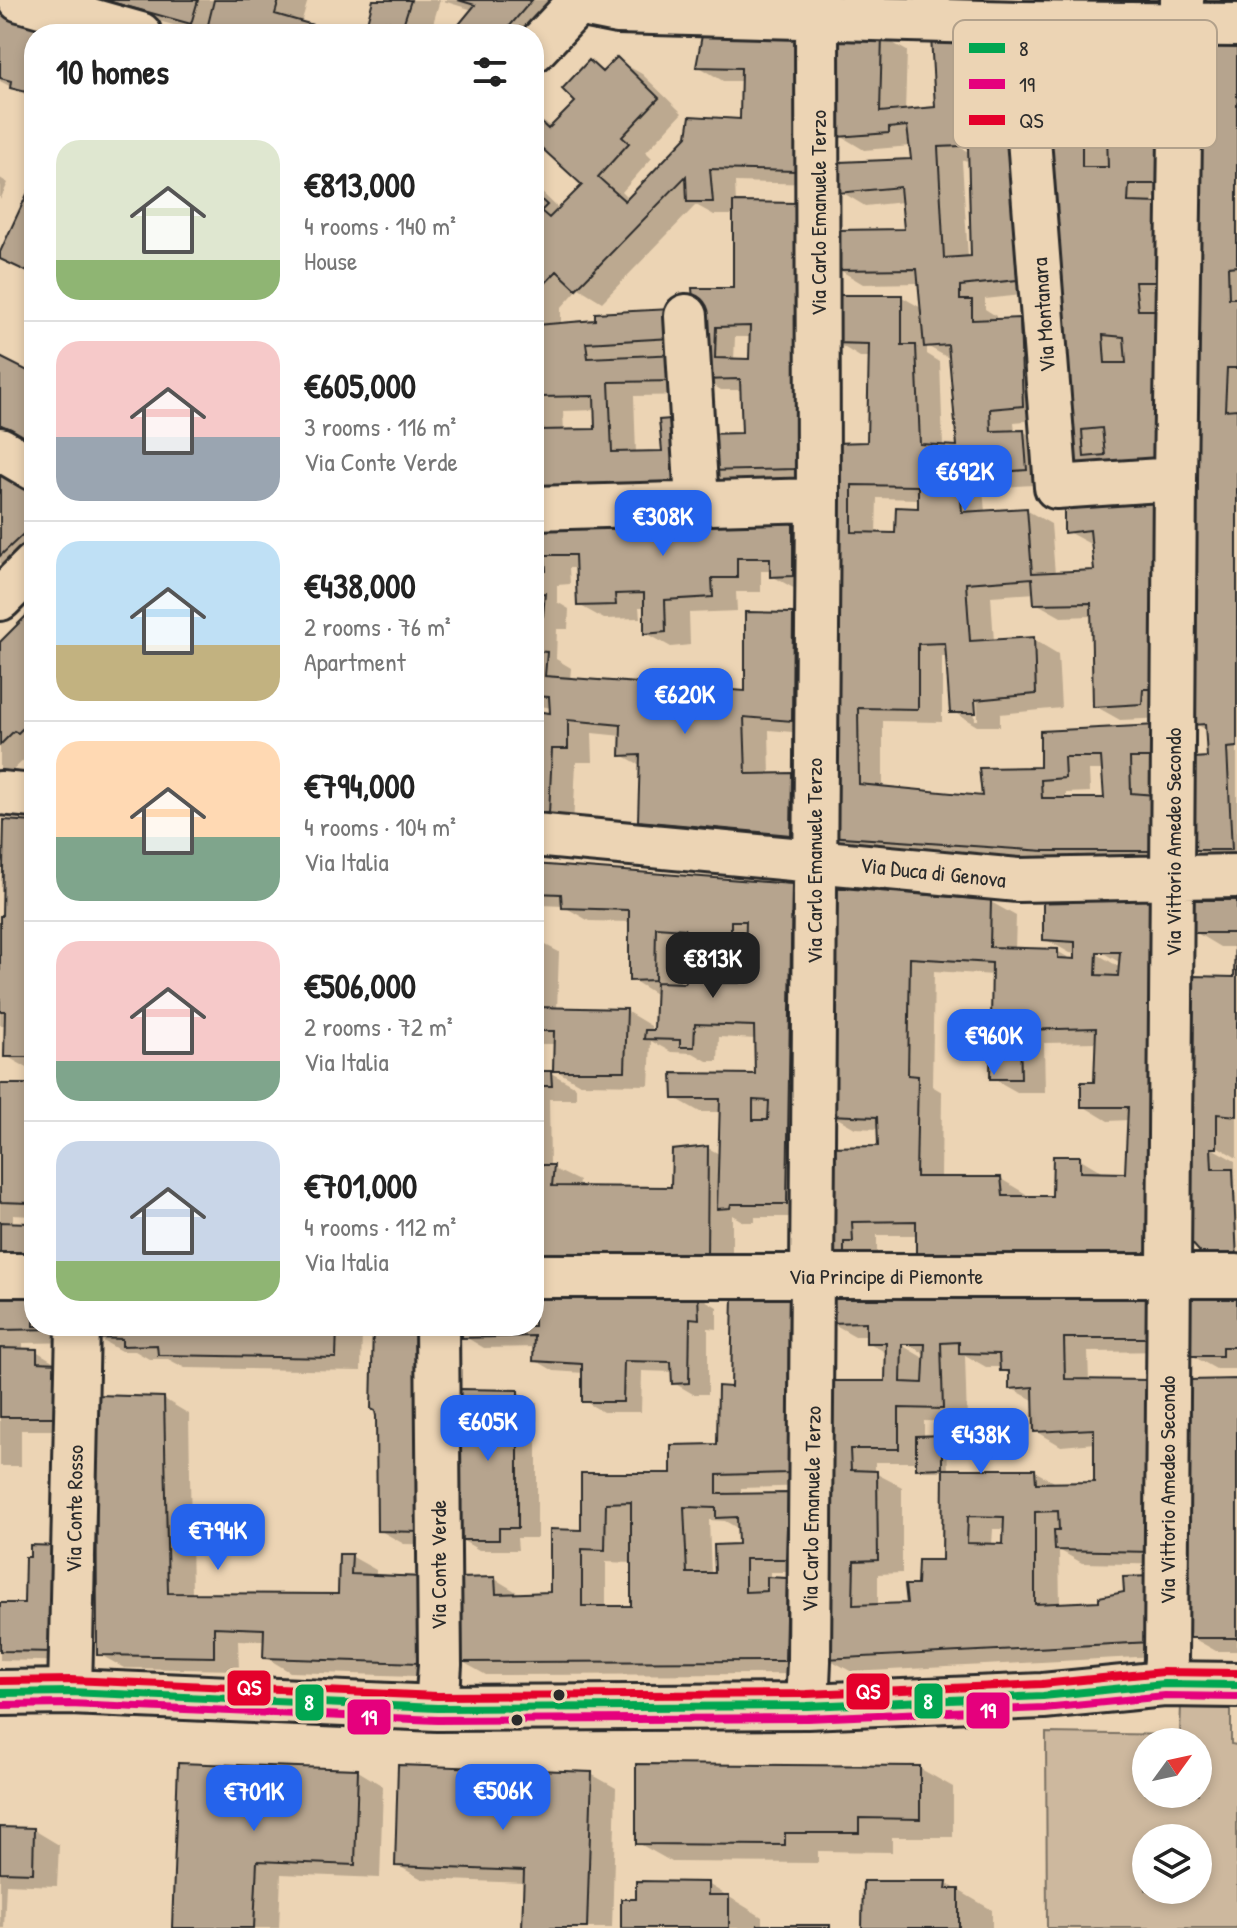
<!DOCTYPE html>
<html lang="en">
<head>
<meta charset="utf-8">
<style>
	:root { --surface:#fff; --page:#f2f2f2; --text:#222; --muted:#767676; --line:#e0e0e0; --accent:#2563eb }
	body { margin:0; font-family:"Patrick Hand",sans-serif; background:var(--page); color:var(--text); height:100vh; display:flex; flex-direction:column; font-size:30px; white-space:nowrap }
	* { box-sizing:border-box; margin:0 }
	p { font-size:26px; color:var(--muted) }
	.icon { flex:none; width:44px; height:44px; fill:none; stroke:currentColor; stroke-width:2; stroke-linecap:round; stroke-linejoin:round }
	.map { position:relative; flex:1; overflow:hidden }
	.sheet { position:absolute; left:24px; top:24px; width:520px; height:1312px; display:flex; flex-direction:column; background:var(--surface); border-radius:32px; box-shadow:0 4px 12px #0003 }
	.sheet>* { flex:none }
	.needle { width:52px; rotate:57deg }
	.controls { position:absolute; left:1132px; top:1728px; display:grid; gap:16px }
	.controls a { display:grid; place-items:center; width:80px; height:80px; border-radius:50%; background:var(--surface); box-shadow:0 4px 12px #0003; font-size:40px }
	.price { position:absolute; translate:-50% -68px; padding:0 18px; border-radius:16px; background:var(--accent); color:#fff; font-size:26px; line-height:52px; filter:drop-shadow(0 2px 4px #0008) }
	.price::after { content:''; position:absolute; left:50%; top:48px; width:24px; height:18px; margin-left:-12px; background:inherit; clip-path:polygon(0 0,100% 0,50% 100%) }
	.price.active { background:#222; color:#fff }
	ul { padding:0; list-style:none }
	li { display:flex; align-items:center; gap:24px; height:200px; padding:0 32px }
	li+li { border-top:2px solid var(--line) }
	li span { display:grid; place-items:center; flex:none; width:224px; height:160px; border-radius:24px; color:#555 }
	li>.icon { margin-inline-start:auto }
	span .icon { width:96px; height:96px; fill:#fffc; stroke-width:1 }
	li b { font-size:34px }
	h2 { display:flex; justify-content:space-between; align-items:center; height:96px; padding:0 32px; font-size:34px }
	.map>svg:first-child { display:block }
</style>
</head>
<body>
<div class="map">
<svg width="1237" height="1928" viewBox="0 0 1237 1928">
	<rect width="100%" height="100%" fill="#ecd4b4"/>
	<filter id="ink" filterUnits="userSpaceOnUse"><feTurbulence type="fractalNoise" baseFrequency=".0125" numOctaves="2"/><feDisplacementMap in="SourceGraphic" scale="16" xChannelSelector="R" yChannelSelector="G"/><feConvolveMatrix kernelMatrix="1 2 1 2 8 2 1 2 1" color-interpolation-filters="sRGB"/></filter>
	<g filter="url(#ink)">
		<!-- green -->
		<path fill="#cdb89e" stroke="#7c7264" stroke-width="2" fill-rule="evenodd" d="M1231 1702V1744L1237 1745V1928H1047L1046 1733 1180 1735 1181 1705ZM1146 1742H1198V1794H1146ZM1146 1838H1198V1890H1146Z"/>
		<!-- shadow -->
		<path fill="#0003" fill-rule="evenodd" d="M82 0H308L301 23 328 34H206Z
			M376 0H569L534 34H454L473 10 440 0 430 34H366Z
			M675 0H1175V10Z
			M0 16 34 34V99L0 81Z
			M797 35 821 184 735 182 736 204 797 205 813 479 726 481 710 472 534 505V185L560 210 585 185 534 138V116L553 128 578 102 590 62 605 72 617 60 642 74 682 113 646 152 652 158 622 192 629 199 742 121 743 81H723L698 66ZM696 205 714 215H735V290L671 311 561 325V308L579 288 602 302ZM735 337H752L751 361 734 360ZM704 380 721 390H743L744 435 707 434 664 453H636L634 396 704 395ZM597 410V431L564 432 563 411Z
			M882 37 907 51 905 111 937 109 933 38 1004 41 1030 80 982 79 985 146 1042 293 985 299V309L996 316V321L1019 320 1044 335 1048 419 1014 422 1015 432H1024L1049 446 1051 484 983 488 985 512 1026 510 1051 524 1055 574 1096 572 1094 546 1066 531 1158 502 1167 718 1120 720 1095 706 1093 616 1061 617 1036 603V593L991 596 994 642 1033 639 1058 654 1061 708 1000 714V726H977L952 711 948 657H942V722L883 721V789L984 799 1042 769V732L1156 727 1179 864H1072L855 849 830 835 836 445 869 444 871 357H860L835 342 902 297 923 309 920 283 863 284 838 269 906 231 903 202 865 206 840 191 913 160 911 146 864 150 839 135ZM954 139 970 148V153L952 142ZM970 160 973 258H968L962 161ZM927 346 952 360 959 448 943 447 940 362 927 354ZM877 498 920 499V510L897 535 876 534ZM973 690H977L978 720H975ZM1089 770H1104L1106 800H1066V793L1090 792Z
			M1045 42 1161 44 1186 197 1154 198 1153 205 1184 477 1066 467Z
			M1237 45V863H1220L1195 849 1209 759 1208 731 1195 723Z
			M0 178 8 183 0 200Z
			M0 461 34 479V561L0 592Z
			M793 520 818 534 797 590 772 576V571H761V592H736L737 611 689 613 690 645 671 647 646 633V607H639L640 618 604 619 579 605 578 568H569L570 584 557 585V602L569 609 568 629H557L556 659 571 668 570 680 747 694 792 615 817 630 816 734 769 730 770 776 791 775 816 790V848L665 834 640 820 642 766 622 755V736L592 733 593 762H576L573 827 534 824V529ZM540 706 552 708 553 715 540 714Z
			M34 610V750L3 780 0 779V644Z
			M34 824V1070H31L6 1056 7 1025H0V918H4Z
			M534 866 792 886 817 900 812 1217H755V1222H744L732 1215V1270L534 1267V1073H551L576 1087V1099H549L550 1167 579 1181 578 1188 672 1189 708 1148 721 1155 722 1112H700L675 1098 757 1076 756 1039 719 1037 718 1061H707L693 1053 671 1052 651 1041 649 1085 580 1084 555 1070V1044H534ZM541 905 563 906 589 921 631 922V979L657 995 656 1033 651 1032V1026L626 1011 557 1010 559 952 540 942ZM680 940 687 941V985H680ZM735 954H747L741 985H734Z
			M831 890 991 902 1016 916 1015 950 1057 951 1076 962 1077 954 1070 953 1045 939 1155 901 1177 1273 918 1235H877V1256L829 1255 880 1148 879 1129 855 1128 830 1114ZM1089 945 1121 963V968L1087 948ZM934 971 994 975 992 1078 1017 1092H1045L1044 1043 1097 1042 1096 1084 1083 1106 1108 1121 1129 1120 1127 1175 1104 1173 1079 1158 1054 1198H1026V1194L1001 1179H941L942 1092 932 1086Z
			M1195 902H1237V1158L1210 1142 1208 1146 1235 1161 1237 1274 1211 1259 1192 1241 1195 978 1236 979 1237 947H1220L1195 932Z
			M0 1086H34V1267L0 1266ZM13 1215 32 1216V1225L13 1224Z
			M0 1294 34 1326H84L83 1342 23 1343V1351H36L83 1379 84 1430H21V1466H0Z
			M698 1296 717 1307V1329L708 1328V1394H693L674 1383 673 1372 642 1371 641 1412H603L584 1401V1373L554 1371 535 1360 536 1347 484 1348 464 1336V1326H534Z
			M789 1296 814 1311 812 1486 741 1488V1495H787L812 1509 811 1572H770V1579L786 1580 811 1594 810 1674 486 1675 461 1661 495 1579 520 1594H552L583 1532V1475H673L719 1446 732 1389ZM709 1520 725 1521 739 1529 740 1546 717 1574 711 1575ZM606 1562 633 1563V1608H606Z
			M1152 1299 1175 1351 1088 1352 1089 1382 1176 1565 1082 1563 1059 1550 1060 1605 1100 1603 1126 1594 1176 1655 852 1672 827 1658V1383H887L888 1354 868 1342V1336H855L830 1322ZM895 1337 927 1355V1360L893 1340ZM965 1355 986 1367H1002V1370L1011 1375V1388L1035 1401 1036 1431 1061 1446 1096 1443V1484H1058L1034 1471H948L947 1441 941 1437 924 1438V1421L967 1422ZM875 1462H918V1468L924 1471H945L944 1562 919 1587 909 1604 878 1606V1574L902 1573V1487L875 1473ZM993 1529H1005L1004 1546 992 1545Z
			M1237 1299V1369H1216L1191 1355Z
			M96 1326H449L446 1545 404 1544 379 1530 375 1331H362L361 1371 185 1368 168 1359H149L135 1351H121L96 1337Z
			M1237 1381V1651H1216L1191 1637Z
			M518 1392 537 1403V1538H517L518 1550H479L460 1539Z
			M164 1399 189 1414 192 1595 340 1596 351 1556 376 1570V1577L445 1677 290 1672 265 1657 266 1641 238 1640 239 1670 124 1668 99 1654Z
			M0 1605 76 1662 0 1660Z
			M919 1768 953 1787V1837H892V1852L818 1851V1863L672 1862 638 1843Z
			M358 1771 383 1786 380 1878 281 1874 279 1928H174Z
			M591 1774 616 1788 612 1928H524L525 1883 422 1879 397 1865Z
			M0 1829 34 1830 59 1845 57 1886 6 1884 4 1928H0Z
			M946 1883 992 1910V1928H864Z
			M708 1884 762 1917V1927L831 1928H623L638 1901Z"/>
		<!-- building -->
		<path fill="#b6a48e" stroke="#2b2b2b" stroke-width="2" fill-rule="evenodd" d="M104 0H198L191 24Z
			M214 0H279L275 14 320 27 319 30 332 34H227L207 29Z
			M373 0H411L403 25 386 21 382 34H364Z
			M458 0H532L503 34H451L475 5Z
			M973 0H1068V2Z
			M1086 0H1162V4L1086 2Z
			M1200 0H1237V6L1200 5Z
			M0 13 75 34H34V94L10 88 11 81 0 78Z
			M703 30 798 33 797 171 710 169 713 202H687L686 176 576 289 557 271 536 293 537 325 595 320V313L671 309 672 338 586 343 588 358 679 354 680 381 609 382 612 452 662 451 659 420 683 418 688 488 534 491V193L547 205 541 211 549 218 582 185 534 141V116L548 129 575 102 562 89 589 60 602 72 617 57 659 98 622 137 629 143 598 177 625 201 687 136 690 116 740 119 741 68 696 67ZM594 396 595 429 539 430V397Z
			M835 32 882 35 880 112 935 107 931 36 1005 39 1006 67 958 66 961 146 938 147 944 258 971 256 968 145 1011 141 1017 280 960 286V300H972V320L1020 318 1023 406 990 409 991 431 1024 430 1027 470 959 475 962 512 1027 508 1032 573 1094 570 1090 530 1064 533V507L1158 500 1157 689H1143L1142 704 1093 707 1091 603 1034 604 1032 578 966 583 970 641 1034 637 1036 694 975 700 976 713H950L945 643 918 644V709L858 708 859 784 982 796 979 768 1040 767V731L1157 725V758H1130L1131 793 1155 795V851H1045L828 836 834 443 867 442 869 344 833 343 834 295H902V345H916L920 444 957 446 948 345 924 347 917 269 836 270 837 230 904 229 900 187 838 193 839 162 911 159 907 126 889 128V133L837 137ZM852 485 918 486V508L896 507 895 533 852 532ZM1064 757H1101L1104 798H1042L1041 780 1065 778Z
			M1043 40 1161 42 1160 79 1137 78 1138 110H1162V184H1129L1128 202 1160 203V282H1135L1138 310H1160V463L1064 468ZM1082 135H1107L1108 167H1082ZM1103 335 1124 337 1126 363H1105ZM1102 428 1105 455 1084 457 1082 430Z
			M1201 42 1237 43V266L1228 267 1229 298H1237V368H1227L1225 410 1237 409V747L1227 748 1232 850H1193L1194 758 1207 757 1205 724 1193 725Z
			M29 190 34 193V275L0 259V252Z
			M733 202 798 203 795 469 705 471 702 434 742 433 740 379 700 380 692 288H733ZM750 326 749 359 715 358 716 327Z
			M0 357 34 374V443L0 424Z
			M0 458 34 477V524L0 556Z
			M793 518V576L770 577V558H737V578H712L713 597 665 600 666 632 644 634V593L615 594 616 605 577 606 575 555H545L546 571H534V527Z
			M545 593 543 616H534V594Z
			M34 608V717L18 733 14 731 0 745V642Z
			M745 612 793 613 792 721 744 717 746 774 792 773 791 835 638 821 640 755 620 756 621 725 568 720V749H552L549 814 534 813V711L550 713 549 697 534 696V651L547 652 545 676 745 691Z
			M4 820 34 822V1057H4L5 1011H0V916H2Z
			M534 864 792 884 787 1204H731L730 1208 717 1209 720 1099H673L672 1073 755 1074 754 1026 695 1024 694 1047H680V1040L644 1039 645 1030H654L656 982 685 983V929L656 927 655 980 629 981V910L562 908 561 894 534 893ZM731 921H746L745 959H739V983H710V941H731ZM753 1100 769 1101 768 1120H753Z
			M829 887 991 900 990 947 1058 949V958L1075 959V942L1043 940V900L1156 899 1153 1260 916 1256V1221L852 1222 853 1242H844V1256H827V1147L878 1146 877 1117 828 1115ZM1097 952H1120L1118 976 1096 975ZM910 958 992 963 990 1079H1021L1020 1030 1096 1028 1094 1082H1081V1107H1128L1125 1173 1080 1172V1156H1053L1052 1196H1003L1001 1177H916L918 1076 908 1075Z
			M1193 900H1237V1116L1217 1114V1148H1211L1212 1169H1233L1237 1261H1208L1190 1241 1193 976 1234 977 1235 933H1193Z
			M534 1007 627 1009 625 1071H553L554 1031H534Z
			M534 1071H551L552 1086H534Z
			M0 1084H34V1253H0V1222L30 1223V1203L0 1202Z
			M708 1146 707 1257 534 1254V1165H554L552 1186 671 1187 672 1150Z
			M0 1292H34V1326H59V1329L0 1330Z
			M534 1292 698 1294 699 1319 690 1318 689 1383 672 1384 671 1362 624 1361 623 1402H582V1364L533 1361 534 1336 462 1338V1326H534Z
			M789 1294 788 1473 717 1475V1494L788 1493 786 1559H745V1592L767 1591V1577L787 1578 785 1661 459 1662 458 1578 495 1577 496 1594 550 1592V1529L581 1530V1473H671V1445L717 1444 718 1386 731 1387 733 1295ZM631 1502V1606H582V1549L605 1550 606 1503ZM684 1507 716 1508V1518L737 1517 738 1544 714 1545 715 1573H687Z
			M827 1296 1152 1297 1151 1338H1064L1065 1379 1151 1380 1152 1552 1055 1550 1054 1530H1059L1058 1511 1035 1512V1604L1099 1601V1597L1124 1592 1123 1577 1152 1576 1151 1642 825 1659V1381H885L886 1343H866V1322L828 1323ZM959 1342V1353L999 1354 1000 1371H1009V1389L1033 1387 1034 1432 1094 1429V1482L1036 1483 1035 1469H943L942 1560H918L917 1585H905L907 1603 853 1605 854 1561 878 1560 877 1471 851 1470 850 1449H899V1408L943 1409 941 1343ZM902 1344H925L923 1383 901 1382ZM968 1516 1004 1517 1003 1544 967 1543Z
			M1189 1297H1237V1347H1222V1356H1189Z
			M94 1326H337L336 1358 158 1355 157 1345 122 1346V1339L94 1338Z
			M373 1326H424L422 1532 377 1531 376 1416 375 1411 371 1409Z
			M0 1348 37 1349V1362L59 1363V1417H0Z
			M1237 1379V1638H1189L1188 1380Z
			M459 1389 518 1390V1528H499V1540H458Z
			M96 1395 164 1397 168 1593 338 1594 339 1554H352L351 1574 423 1577 420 1663 263 1658 264 1629 214 1627V1657L97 1655Z
			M942 1435V1468L916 1469V1436Z
			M30 1545 60 1546 57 1652 0 1651V1603H24L25 1557H30Z
			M178 1763 358 1769 355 1865 257 1861 254 1928H172Z
			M636 1764 920 1766V1819L859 1818V1833H785V1845L636 1844Z
			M398 1765 592 1772 587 1928H522L524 1871 395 1866Z
			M0 1827 34 1828 33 1873 0 1872Z
			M636 1881 708 1882V1895H729V1928H621V1899H636Z
			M863 1881H947L946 1889H959V1928H862Z
			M758 1925H830V1928H757Z"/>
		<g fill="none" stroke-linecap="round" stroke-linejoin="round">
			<defs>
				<path id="street" d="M20 0 140 34
					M577 4 617 12 1020 23 1237 25
					M1020 23 1056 487 1175 479
					M534 50 581 0
					M686 316 697 503
					M0 449 34 469
					M534 508 818 500
					M0 599 34 565
					M0 793 34 796
					M534 835 1018 880 1237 876
					M0 1275H34
					M534 1276H1237
					M437 1326 440 1665 437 1708
					M1164 1684 1166 1659 1175 479 1182 0
					M70 1692 78 1326
					M807 1706 809 1661 818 500 817 16"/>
				<path id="secondary" d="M0 1693 70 1692 437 1708 807 1706 1043 1696 1164 1684 1237 1685"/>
			</defs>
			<!-- street casing -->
			<use href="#street" stroke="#2b2b2b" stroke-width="48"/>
			<!-- secondary casing -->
			<use href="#secondary" stroke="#2b2b2b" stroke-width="50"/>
			<!-- street -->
			<use href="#street" stroke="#ecd4b4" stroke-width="42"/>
			<!-- secondary -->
			<use href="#secondary" stroke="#ecd4b4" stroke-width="44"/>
			<defs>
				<path id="bus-1" d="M0 1693 70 1692 437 1708 807 1706 1043 1696 1164 1684 1237 1685"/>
				<path id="bus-2" d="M0 1705 70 1704 437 1720 807 1718 1044 1708 1165 1696 1237 1697"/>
				<path id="bus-3" d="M0 1681 71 1680 437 1696 807 1694 1042 1684 1163 1672 1237 1673"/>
			</defs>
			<!-- bus-1 casing -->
			<use href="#bus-1" stroke="#ecd4b4" stroke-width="14"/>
			<!-- bus-2 casing -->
			<use href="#bus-2" stroke="#ecd4b4" stroke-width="14"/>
			<!-- bus-3 casing -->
			<use href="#bus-3" stroke="#ecd4b4" stroke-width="14"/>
			<!-- bus-1 -->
			<use href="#bus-1" stroke="#00a651" stroke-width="8"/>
			<!-- bus-2 -->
			<use href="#bus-2" stroke="#e5007d" stroke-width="8"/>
			<!-- bus-3 -->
			<use href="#bus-3" stroke="#e4002b" stroke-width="8"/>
		</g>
	</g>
	<!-- markers -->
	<g fill="#2b2b2b" stroke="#ecd4b4" stroke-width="3">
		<circle cx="559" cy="1695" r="7"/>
		<circle cx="517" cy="1720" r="7"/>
	</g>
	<g text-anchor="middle" stroke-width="6" stroke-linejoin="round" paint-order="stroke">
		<!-- street labels -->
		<g font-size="22" fill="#2b2b2b" stroke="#ecd4b4">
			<text transform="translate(818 213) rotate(-90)" y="8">Via Carlo Emanuele Terzo</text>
			<text transform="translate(1043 315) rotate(-94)" y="8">Via Montanara</text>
			<text transform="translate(1173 842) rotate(-90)" y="8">Via Vittorio Amedeo Secondo</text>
			<text transform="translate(814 861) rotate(-90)" y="8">Via Carlo Emanuele Terzo</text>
			<text transform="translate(933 872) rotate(6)" y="8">Via Duca di Genova</text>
			<text x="886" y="1284">Via Principe di Piemonte</text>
			<text transform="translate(1167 1490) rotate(-90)" y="8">Via Vittorio Amedeo Secondo</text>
			<text transform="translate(74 1509) rotate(-89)" y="8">Via Conte Rosso</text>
			<text transform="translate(811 1509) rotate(-89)" y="8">Via Carlo Emanuele Terzo</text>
			<text transform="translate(438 1565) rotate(-90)" y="8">Via Conte Verde</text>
		</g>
	</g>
	<!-- legend -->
	<rect x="953" y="20" width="264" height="128" rx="12" fill="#ecd4b4" stroke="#b2a18b" stroke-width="2"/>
	<rect x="969" y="43" width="36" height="10" fill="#00a651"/>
	<rect x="969" y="79" width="36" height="10" fill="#e5007d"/>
	<rect x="969" y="115" width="36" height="10" fill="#e4002b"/>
	<g font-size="22" fill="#2b2b2b">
		<text x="1019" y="56">8</text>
		<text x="1019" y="92">19</text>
		<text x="1019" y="128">QS</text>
	</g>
	<g stroke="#ecd4b4" stroke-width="3">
		<rect x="226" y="1669" width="46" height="38" rx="8" fill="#e4002b"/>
		<rect x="845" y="1672" width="46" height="39" rx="8" fill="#e4002b"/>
		<rect x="913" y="1682" width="31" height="38" rx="8" fill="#00a651"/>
		<rect x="294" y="1683" width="31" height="39" rx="8" fill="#00a651"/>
		<rect x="965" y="1691" width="46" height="39" rx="8" fill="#e5007d"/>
		<rect x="346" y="1698" width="46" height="38" rx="8" fill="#e5007d"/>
	</g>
	<g font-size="22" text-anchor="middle" font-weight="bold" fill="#fff">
		<text x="249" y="1695">QS</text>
		<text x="868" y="1699">QS</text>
		<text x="928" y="1709">8</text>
		<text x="309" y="1710">8</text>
		<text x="988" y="1718">19</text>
		<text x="369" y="1725">19</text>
	</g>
</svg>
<div class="controls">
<a><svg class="needle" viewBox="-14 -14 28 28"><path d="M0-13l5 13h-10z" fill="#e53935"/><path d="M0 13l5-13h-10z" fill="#767676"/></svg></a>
<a><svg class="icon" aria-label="layers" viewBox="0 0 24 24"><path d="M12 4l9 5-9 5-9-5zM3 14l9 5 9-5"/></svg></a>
</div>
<b class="price" style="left:965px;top:513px">€692K</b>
<b class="price" style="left:663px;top:558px">€308K</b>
<b class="price" style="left:685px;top:736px">€620K</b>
<b class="price active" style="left:713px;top:1000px">€813K</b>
<b class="price" style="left:994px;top:1077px">€960K</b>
<b class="price" style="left:488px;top:1463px">€605K</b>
<b class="price" style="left:981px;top:1476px">€438K</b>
<b class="price" style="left:218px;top:1572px">€794K</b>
<b class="price" style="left:503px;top:1832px">€506K</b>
<b class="price" style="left:254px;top:1833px">€701K</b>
<section class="sheet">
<h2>10 homes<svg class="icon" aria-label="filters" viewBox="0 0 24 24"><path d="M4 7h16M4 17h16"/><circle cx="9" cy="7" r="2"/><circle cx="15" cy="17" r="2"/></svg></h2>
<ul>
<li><span style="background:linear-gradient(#dfe7d0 75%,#8fb573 0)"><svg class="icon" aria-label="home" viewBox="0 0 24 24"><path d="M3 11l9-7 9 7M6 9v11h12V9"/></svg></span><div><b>€813,000</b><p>4 rooms · 140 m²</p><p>House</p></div></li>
<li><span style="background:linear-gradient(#f6c9c9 60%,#9aa5b1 0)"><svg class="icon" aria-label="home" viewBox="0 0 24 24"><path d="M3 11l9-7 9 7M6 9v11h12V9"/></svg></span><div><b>€605,000</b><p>3 rooms · 116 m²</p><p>Via Conte Verde</p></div></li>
<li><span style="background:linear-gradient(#bfe0f5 65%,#c2b280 0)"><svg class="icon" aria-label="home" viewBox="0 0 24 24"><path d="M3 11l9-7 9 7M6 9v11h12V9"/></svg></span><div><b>€438,000</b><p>2 rooms · 76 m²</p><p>Apartment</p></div></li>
<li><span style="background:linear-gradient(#ffd9b3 60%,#7fa58c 0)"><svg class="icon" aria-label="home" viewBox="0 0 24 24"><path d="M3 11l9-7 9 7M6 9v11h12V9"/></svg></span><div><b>€794,000</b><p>4 rooms · 104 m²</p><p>Via Italia</p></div></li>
<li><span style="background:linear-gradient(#f6c9c9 75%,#7fa58c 0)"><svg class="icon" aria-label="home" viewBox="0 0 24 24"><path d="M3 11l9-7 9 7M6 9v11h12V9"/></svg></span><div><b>€506,000</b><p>2 rooms · 72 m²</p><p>Via Italia</p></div></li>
<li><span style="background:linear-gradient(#c9d6e8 75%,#8fb573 0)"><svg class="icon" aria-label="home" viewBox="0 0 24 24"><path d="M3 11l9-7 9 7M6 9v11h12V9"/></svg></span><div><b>€701,000</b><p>4 rooms · 112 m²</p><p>Via Italia</p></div></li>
</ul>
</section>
</div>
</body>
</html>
